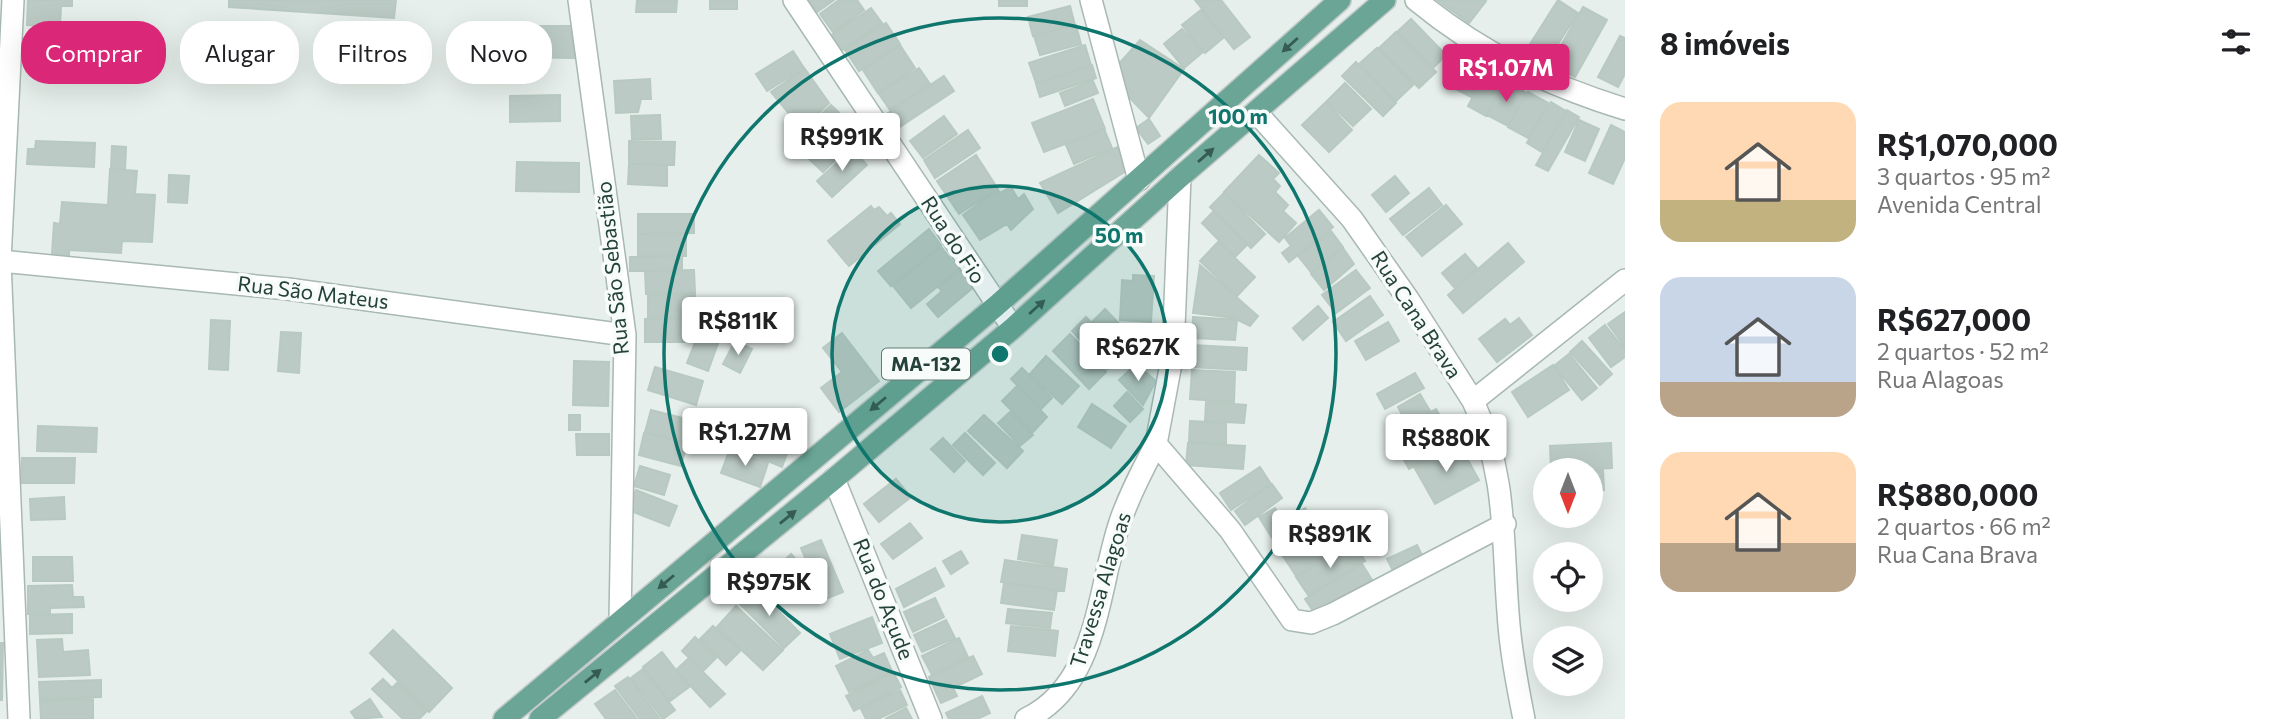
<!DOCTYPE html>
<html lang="pt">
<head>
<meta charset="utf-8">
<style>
	:root { --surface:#fff; --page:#f6f6f6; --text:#202124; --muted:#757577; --accent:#db2777 }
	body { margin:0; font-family:Commissioner,sans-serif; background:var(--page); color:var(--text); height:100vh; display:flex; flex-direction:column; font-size:26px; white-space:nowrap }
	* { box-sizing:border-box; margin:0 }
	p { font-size:23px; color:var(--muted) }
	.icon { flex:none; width:38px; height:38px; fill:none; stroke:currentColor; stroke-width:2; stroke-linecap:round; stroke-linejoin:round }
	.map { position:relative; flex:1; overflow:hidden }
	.panel { display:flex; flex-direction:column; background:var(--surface); width:665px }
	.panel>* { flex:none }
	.top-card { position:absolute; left:21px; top:21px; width:665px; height:63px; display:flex; gap:14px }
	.needle { width:46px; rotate:180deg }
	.fabs { position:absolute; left:1533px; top:458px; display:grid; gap:14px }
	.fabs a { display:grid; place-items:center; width:70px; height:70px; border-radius:50%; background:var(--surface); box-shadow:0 7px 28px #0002; font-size:35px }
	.price { position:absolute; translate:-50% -60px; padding:0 16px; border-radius:7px; background:#fff; color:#222; font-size:23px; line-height:46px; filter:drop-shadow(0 2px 4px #0008) }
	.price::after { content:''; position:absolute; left:50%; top:42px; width:21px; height:16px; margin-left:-10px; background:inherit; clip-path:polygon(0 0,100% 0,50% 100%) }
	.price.active { background:var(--accent); color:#fff }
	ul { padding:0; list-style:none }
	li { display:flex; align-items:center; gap:21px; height:175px; padding:0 35px }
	li span { display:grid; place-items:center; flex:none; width:196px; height:140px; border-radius:21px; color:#555 }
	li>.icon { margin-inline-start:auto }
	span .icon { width:84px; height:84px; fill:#fffc; stroke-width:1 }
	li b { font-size:30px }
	h2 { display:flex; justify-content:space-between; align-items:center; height:84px; padding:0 35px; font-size:30px }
	.tag { padding:0 24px; border-radius:28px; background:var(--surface); box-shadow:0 7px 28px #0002; font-size:24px; line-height:63px }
	.tag.active { background:var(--accent); color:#fff }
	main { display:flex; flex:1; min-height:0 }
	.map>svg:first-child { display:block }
</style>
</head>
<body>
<main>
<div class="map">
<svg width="1625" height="719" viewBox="0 0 1625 719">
	<rect width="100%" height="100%" fill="#e6efeb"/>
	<!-- building -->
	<path fill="#bbcac4" stroke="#b8c9c2" stroke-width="2" d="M28 0H72V6H61L60 27 27 25Z
		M229 0H396L394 18 229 7Z
		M637 0H677L676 12H636Z
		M710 0H737V9H710Z
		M809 0H834L817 12Z
		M839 0H857L864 10 833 32 820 14Z
		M999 0H1027V6H999Z
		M1195 0H1221L1250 37 1234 49Z
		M1437 0H1484L1486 1 1469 23Z
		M1558 0 1578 13 1547 61 1527 49Z
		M1070 6 1075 25 1033 36 1028 17Z
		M1583 7 1607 20 1575 77 1551 63Z
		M871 8 882 23 841 51 830 36Z
		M1201 10 1223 38 1205 53 1182 25Z
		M1411 19 1446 55 1433 68 1397 32Z
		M886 23 900 44 859 71 845 50Z
		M1076 25 1081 44 1040 55 1034 36Z
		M499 26H570L575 58 499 57Z
		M1182 29 1203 52 1184 68 1164 44Z
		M1396 32 1436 72 1419 88 1379 48Z
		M1620 36 1625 38V74L1618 87 1598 77Z
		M1140 40 1184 69 1149 118 1124 92 1117 66Z
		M900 45 915 68 878 93 863 70Z
		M1085 45 1091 65 1036 83 1029 63Z
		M1377 48 1413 85 1396 101 1359 64Z
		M793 51 804 68 767 91 756 74Z
		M1467 57 1487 69 1471 97 1450 86Z
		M1356 62 1396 103 1383 116 1342 76Z
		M1092 65 1096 78 1040 97 1036 84Z
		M919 68 930 84 890 110 879 94Z
		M805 69 829 103 807 125 797 113 791 116 771 92Z
		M1487 71 1505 81 1486 116 1468 106Z
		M944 76 954 91 898 128 888 113Z
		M650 79 651 99H641L638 112 616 113 614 81Z
		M1093 81 1098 93 1065 106 1060 93Z
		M1505 81 1526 93 1508 126 1487 115Z
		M1345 83 1371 109 1353 126 1327 101Z
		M1528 92 1548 103 1528 138 1508 127Z
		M560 95V121L510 122V96Z
		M1093 99 1105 129 1044 152 1032 123Z
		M1326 102 1352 130 1329 152 1302 125Z
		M1551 102 1566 111 1542 152 1527 143Z
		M831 105 861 134 823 172 792 143Z
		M1567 110 1579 117 1548 171 1536 165Z
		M660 115 661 139H632L631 116Z
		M944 116 957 134 923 158 910 141Z
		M1149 119 1160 136 1148 144 1136 128Z
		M1579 120 1599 129 1585 161 1565 152Z
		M1611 125 1625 132V158L1613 184 1589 173Z
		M1104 129 1112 148 1074 164 1066 145Z
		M968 130 980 148 935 178 924 160Z
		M36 141 95 143 94 167 27 164 28 149H35Z
		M629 141 675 142 674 165 629 164Z
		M112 146 126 147 125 170 111 169Z
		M1118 147 1126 171 1058 213 1040 183Z
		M852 149 867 165 832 197 817 181Z
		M976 155 998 189 959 214 937 181Z
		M1259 155 1279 173 1273 179 1280 186 1275 192 1288 205 1283 211 1296 223 1279 242 1224 192Z
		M517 162 579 163V192L516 191Z
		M629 164 667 165V186L628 184Z
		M110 169 137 171 135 194 155 195 152 242 122 241 121 253 69 250V255L52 254 54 223 60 224 62 202 108 205Z
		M169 175 189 176 187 203 168 202Z
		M1395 176 1409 193 1386 212 1372 195Z
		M1011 187 1018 199 1024 194 1033 209 1011 230 1007 224 980 240 963 215 998 190 1000 193Z
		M1429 188 1442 205 1403 235 1390 219Z
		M1224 193 1265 234 1251 248 1210 207Z
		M1446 205 1462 224 1422 256 1406 237Z
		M871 206 874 210 879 207 887 216 891 213 900 224 849 266 828 241Z
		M1319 210 1333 227 1289 262 1282 253 1291 246 1285 238Z
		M1214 211 1247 245 1235 257 1202 223Z
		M638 214H694V233L638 234Z
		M929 229 941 245 891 286 878 271Z
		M1331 231 1343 247 1311 272 1298 256Z
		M638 234H686V256H638Z
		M1218 242 1255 277 1237 296 1200 261Z
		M1508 243 1524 262 1463 313 1448 295Z
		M941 247 959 269 911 308 893 286Z
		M1343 248 1354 264 1324 290 1311 274Z
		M1465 254 1477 268 1454 287 1442 273Z
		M682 256V270L630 271V257Z
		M1200 265 1258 316 1250 326 1234 318 1193 313Z
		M694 270 695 293 646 294 645 271Z
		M959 270 974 287 938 317 927 304 942 291 938 287Z
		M1356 270 1370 288 1336 313 1322 295Z
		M1133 275 1154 276 1151 322 1120 320 1122 280 1133 281Z
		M695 295V317L648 318V296Z
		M1370 296 1383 315 1346 341 1333 322Z
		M1318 306 1328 318 1303 340 1293 328Z
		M1105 309 1129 334 1116 346 1092 322Z
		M1625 312V347L1608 324Z
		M1086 317 1122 355 1107 369 1072 331Z
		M1193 317 1237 320 1235 340 1192 338Z
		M1519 318 1532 335 1497 362 1479 339 1505 319 1510 325Z
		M645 319H693V342H645Z
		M211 320 230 321 228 370 209 369Z
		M1388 322 1399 341 1366 360 1355 341Z
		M702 325 722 332 708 371 687 363Z
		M1605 325 1625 350V357L1611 367 1589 338Z
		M1130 331 1160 333 1158 364 1128 362Z
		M281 332 301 333 299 373 278 371Z
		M842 333 879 381 839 412 821 388 842 372 823 348Z
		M1070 334 1106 372 1089 389 1053 351Z
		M735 341 752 349 740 373 723 364Z
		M1582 341 1612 374 1600 385 1570 352Z
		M1191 345 1247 348 1246 370 1190 367Z
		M1569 354 1597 388 1582 400 1554 366Z
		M1046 356 1079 386 1062 404 1030 374Z
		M574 361 609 362 608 406 573 405Z
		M1136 364 1156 381 1143 405 1119 380Z
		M1553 365 1569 390 1528 417 1512 392Z
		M655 367 703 381 696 405 648 390Z
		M1022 368 1052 398 1041 409 1011 379Z
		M1192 370 1235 372 1234 402 1190 399Z
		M1415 373 1424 388 1385 409 1377 394Z
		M1017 386 1047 417 1033 432 1002 401Z
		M1127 392 1143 409 1130 422 1114 406Z
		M1420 394 1430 411 1407 424 1398 407Z
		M1206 402 1246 405 1244 423 1205 421Z
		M1092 404 1126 426 1111 448 1078 427Z
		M1436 409 1446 426 1412 445 1402 428Z
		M651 410 710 425 704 447 645 432Z
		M1010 412 1033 435 1020 446 998 423Z
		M569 415H580V430H569Z
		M984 415 1023 451 1007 468 968 431Z
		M1190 421 1226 423V443L1189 442Z
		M1457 421 1465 437 1409 469 1400 453Z
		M38 426 97 428 96 452 37 451Z
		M756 429 791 443 782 467 746 452Z
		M644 433 687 443 681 466 639 455Z
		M965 433 995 463 983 475 953 445Z
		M576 434H609V455H577Z
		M943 438 965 461 954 472 931 449Z
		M1188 443 1245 446 1243 469 1186 465Z
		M1611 443 1612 468 1551 471 1550 446Z
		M1454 445 1463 461 1468 460 1479 480 1435 504 1414 467Z
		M730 449 768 463 760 487 721 473Z
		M22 458H75L74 483H21Z
		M640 466 670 475 664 495 634 486Z
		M1260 467 1271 484 1231 510 1220 493Z
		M1603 470 1604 490 1591 491V471H1585Z
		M896 479 911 497 879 522 864 504Z
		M1272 484 1282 498 1245 525 1235 511Z
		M636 490 677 506 669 526 628 510Z
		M64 497 65 519 31 520 30 499Z
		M1275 508 1280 516 1284 514 1288 519 1305 508 1314 521 1308 525 1314 535 1297 545 1293 540 1279 549 1259 517Z
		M910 523 922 538 893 559 881 544Z
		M1329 528 1342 549 1296 576 1283 556Z
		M1022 535 1057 540 1053 565 1018 559Z
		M821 540 843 592 823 600 801 548Z
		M1417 545 1424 559 1394 573 1387 559Z
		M1356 546 1365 561 1308 595 1296 577 1331 555 1334 559Z
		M961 551 968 563 951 574 943 561Z
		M791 554 810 575 796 588 777 567Z
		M33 557H72L73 581H33Z
		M1005 560 1067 569 1064 591 1001 582Z
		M1362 564 1372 580 1315 614 1305 599Z
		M935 568 944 586 904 607 896 589Z
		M1004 583 1057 590 1054 610 1001 603Z
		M72 585 73 597H83L84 607 50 608V613L28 614V586Z
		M755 587 800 633 784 648 739 603Z
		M935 598 944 617 913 632 904 612Z
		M736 606 783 650 763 670 717 627Z
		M1008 609 1052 613 1050 628 1006 623Z
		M72 614V633L30 634V615Z
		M872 617 882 643 840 659 830 634Z
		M946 620 955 638 922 652 914 635Z
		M713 626 740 651 726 665 700 639Z
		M1011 626 1058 631 1055 656 1008 651Z
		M393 630 452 688 429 712 370 653Z
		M695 637 716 658 703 671 682 651Z
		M959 638 968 657 932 675 922 656Z
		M62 639 63 652 88 650 90 675 39 677 37 640Z
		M0 643H3L2 700H0Z
		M868 650 873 658 884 653 892 671 849 692 836 666Z
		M662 652 689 687 670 701 643 667Z
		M973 656 982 674 953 688 957 696 941 703 929 677Z
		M689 658 725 694 710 707 676 670Z
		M643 669 675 710 663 719 631 678Z
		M893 672 901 687 854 711 846 696Z
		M628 677 660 719H640L615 686Z
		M383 679 392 688 397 683 426 712 419 719H403L372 689Z
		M101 680V697L40 699 39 682Z
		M615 690 637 719H606L595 704Z
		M900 690 907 705 878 719H866L861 709Z
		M982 696 990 713 977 719H949L946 713Z
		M93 699V719H41L40 701Z
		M370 699 382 717 356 719 351 712Z
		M906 708 912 719H885Z"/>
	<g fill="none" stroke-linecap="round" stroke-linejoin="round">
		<defs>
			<path id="minor" d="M13 0 0 261 19 719
				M579 0 625 335 620 621
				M794 0 1013 328
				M1091 0 1139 180
				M1416 0C1479 52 1547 85 1625 109
				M1256 112 1352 219 1408 299 1473 401C1507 474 1502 536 1508 612 1510 648 1517 684 1524 719
				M1180 177 1173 353 1156 444 1230 530 1292 620 1311 623 1333 614 1505 524
				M0 261 288 289 625 335
				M1473 401 1625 280
				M834 479 931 719
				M1026 719C1099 684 1097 590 1120 522 1129 495 1143 469 1156 444"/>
			<path id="major" d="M504 719 996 306 1340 0
				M540 719 834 479 1013 328 1180 177 1385 0"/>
		</defs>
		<!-- minor casing -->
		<use href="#minor" stroke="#a8b8b2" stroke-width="24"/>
		<!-- major casing -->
		<use href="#major" stroke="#c2cac8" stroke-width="24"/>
		<!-- minor -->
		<use href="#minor" stroke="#fff" stroke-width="21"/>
		<!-- major -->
		<use href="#major" stroke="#6aa596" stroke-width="21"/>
	</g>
	<!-- one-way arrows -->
	<defs><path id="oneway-solid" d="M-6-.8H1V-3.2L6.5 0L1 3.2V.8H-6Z" transform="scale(1.75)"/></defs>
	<g fill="#365b51">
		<use href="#oneway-solid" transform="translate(1290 45) rotate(138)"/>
		<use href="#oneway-solid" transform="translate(1206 155) rotate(-41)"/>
		<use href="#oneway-solid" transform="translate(1037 307) rotate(-42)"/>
		<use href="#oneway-solid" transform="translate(878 404) rotate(140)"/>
		<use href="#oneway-solid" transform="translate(788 517) rotate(-39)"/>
		<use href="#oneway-solid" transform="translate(666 582) rotate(140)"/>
		<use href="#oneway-solid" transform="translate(593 676) rotate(-39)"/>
	</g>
	<!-- distance rings -->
	<circle cx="1000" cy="354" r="168" fill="#0f766e" fill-opacity=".12"/>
	<g fill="none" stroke="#0f766e" stroke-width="3.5">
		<circle cx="1000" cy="354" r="168"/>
		<circle cx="1000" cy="354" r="336"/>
	</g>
	<g text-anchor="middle" stroke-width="7" stroke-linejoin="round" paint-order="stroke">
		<!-- shield labels -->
		<rect fill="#f7fbf9" stroke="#637a73" stroke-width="2" x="882" y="348.5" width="88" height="31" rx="5"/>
		<g font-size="19" font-weight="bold" fill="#24423a">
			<text x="926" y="371">MA-132</text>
		</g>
		<!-- street labels -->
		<g font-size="21" fill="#24423a" stroke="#f7fbf9">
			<text transform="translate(953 240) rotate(57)" y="7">Rua do Fio</text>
			<text transform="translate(613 268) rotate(-96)" y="7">Rua São Sebastião</text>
			<text transform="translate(313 293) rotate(7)" y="7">Rua São Mateus</text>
			<text transform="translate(1416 315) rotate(57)" y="7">Rua Cana Brava</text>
			<text transform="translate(1101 590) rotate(-73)" y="7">Travessa Alagoas</text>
			<text transform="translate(883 599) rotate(68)" y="7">Rua do Açude</text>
		</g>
	</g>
	<circle cx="1000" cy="354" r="10" fill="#0f766e" stroke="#f7fbf9" stroke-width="3.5"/>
	<g font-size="21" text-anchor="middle" font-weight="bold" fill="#0f766e" stroke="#f7fbf9" stroke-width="7" stroke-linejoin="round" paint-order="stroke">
		<text x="1238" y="124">100 m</text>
		<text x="1119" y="243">50 m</text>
	</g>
</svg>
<div class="fabs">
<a><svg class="needle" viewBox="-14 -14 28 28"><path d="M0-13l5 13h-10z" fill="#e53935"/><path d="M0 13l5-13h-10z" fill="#757577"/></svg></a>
<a><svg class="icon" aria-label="locate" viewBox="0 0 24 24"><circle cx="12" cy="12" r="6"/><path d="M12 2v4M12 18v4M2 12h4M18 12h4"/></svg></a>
<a><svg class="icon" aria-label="layers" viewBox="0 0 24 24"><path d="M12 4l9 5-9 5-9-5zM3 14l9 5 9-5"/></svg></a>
</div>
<b class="price active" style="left:1506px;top:104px">R$1.07M</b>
<b class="price" style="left:842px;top:173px">R$991K</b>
<b class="price" style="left:738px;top:357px">R$811K</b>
<b class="price" style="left:1138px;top:383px">R$627K</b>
<b class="price" style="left:745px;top:468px">R$1.27M</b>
<b class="price" style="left:1446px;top:474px">R$880K</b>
<b class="price" style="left:1330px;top:570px">R$891K</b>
<b class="price" style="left:769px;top:618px">R$975K</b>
<div class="top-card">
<a class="tag active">Comprar</a>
<a class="tag">Alugar</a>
<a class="tag">Filtros</a>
<a class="tag">Novo</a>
</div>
</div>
<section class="panel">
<h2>8 imóveis<svg class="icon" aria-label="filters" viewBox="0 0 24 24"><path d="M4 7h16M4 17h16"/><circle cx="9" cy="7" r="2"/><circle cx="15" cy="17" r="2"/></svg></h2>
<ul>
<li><span style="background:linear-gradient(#ffd9b3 70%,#c2b280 0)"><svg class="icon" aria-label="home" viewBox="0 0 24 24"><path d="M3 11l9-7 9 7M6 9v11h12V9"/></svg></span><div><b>R$1,070,000</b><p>3 quartos · 95 m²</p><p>Avenida Central</p></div></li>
<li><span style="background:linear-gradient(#c9d6e8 75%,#b9a48a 0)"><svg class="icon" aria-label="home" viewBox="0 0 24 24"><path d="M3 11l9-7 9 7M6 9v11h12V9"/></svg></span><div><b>R$627,000</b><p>2 quartos · 52 m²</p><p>Rua Alagoas</p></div></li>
<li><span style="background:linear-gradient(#ffd9b3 65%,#b9a48a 0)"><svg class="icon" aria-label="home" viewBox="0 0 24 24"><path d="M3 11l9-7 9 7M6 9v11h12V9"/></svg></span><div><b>R$880,000</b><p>2 quartos · 66 m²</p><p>Rua Cana Brava</p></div></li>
</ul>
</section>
</main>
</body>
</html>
